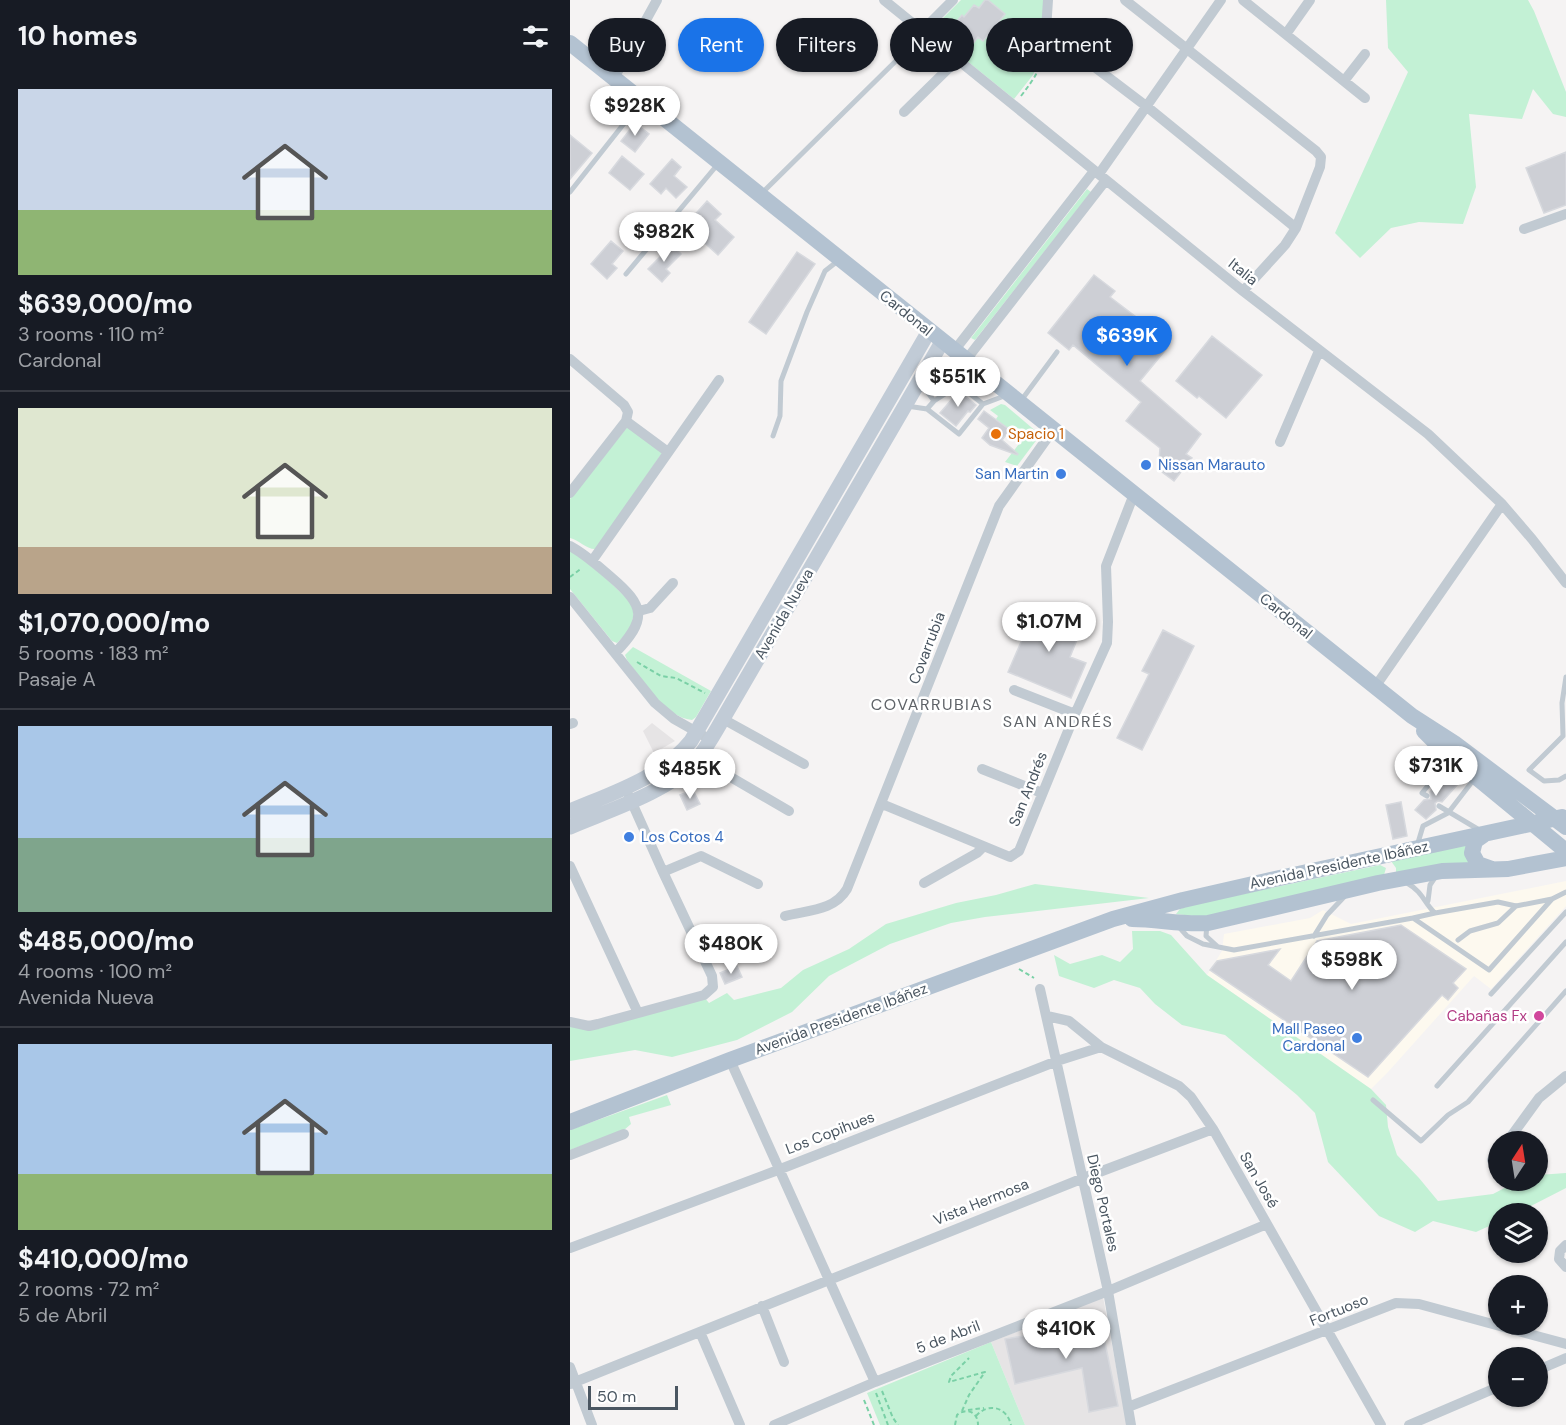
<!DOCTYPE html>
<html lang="en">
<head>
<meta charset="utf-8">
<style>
	:root { --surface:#171b24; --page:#20242c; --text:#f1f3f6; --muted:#9ea1a6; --line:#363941; --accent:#1a73e8 }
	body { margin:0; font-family:"DM Sans",sans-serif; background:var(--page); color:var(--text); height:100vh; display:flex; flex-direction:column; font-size:22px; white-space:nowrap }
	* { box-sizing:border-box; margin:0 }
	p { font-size:20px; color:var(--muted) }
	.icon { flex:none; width:33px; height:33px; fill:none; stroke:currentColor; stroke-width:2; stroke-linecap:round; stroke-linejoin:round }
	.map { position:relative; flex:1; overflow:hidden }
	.drawer { display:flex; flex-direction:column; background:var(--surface); width:570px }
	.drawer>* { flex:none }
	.top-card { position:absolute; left:18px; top:18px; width:570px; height:54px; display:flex; gap:12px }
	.needle { width:39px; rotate:12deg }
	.controls { position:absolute; left:918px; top:1131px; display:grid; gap:12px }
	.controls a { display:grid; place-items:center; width:60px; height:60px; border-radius:50%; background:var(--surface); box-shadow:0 2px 4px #0004; font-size:30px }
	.scale { position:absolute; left:18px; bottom:15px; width:90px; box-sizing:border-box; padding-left:6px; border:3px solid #4a5661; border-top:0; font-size:16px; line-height:21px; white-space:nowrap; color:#4a5661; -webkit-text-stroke:4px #fff; paint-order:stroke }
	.price { position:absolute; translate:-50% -51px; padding:0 14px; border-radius:21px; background:#fff; color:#222; font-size:20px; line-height:39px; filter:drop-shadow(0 2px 3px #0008) }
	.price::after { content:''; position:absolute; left:50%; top:36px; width:18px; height:14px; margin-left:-9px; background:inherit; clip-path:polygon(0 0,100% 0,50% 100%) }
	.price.active { background:var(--accent); color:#fff }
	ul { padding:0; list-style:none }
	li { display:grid; align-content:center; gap:12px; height:318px; padding:0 18px }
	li+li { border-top:2px solid var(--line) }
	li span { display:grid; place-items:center; height:186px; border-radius:0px; color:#555 }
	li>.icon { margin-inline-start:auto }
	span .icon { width:108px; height:108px; fill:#fffc; stroke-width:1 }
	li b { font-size:26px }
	h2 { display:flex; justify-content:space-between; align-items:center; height:72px; padding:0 18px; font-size:26px }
	.chip { padding:0 21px; border-radius:27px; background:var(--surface); box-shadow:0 2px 4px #0004; font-size:21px; line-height:54px }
	.chip.active { background:var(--accent); color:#fff }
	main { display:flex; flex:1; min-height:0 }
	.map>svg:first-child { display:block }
</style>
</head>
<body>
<main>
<section class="drawer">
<h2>10 homes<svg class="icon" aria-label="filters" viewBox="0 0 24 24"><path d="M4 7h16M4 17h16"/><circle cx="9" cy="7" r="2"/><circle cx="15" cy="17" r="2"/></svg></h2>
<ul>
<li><span style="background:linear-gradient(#c9d6e8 65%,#8fb573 0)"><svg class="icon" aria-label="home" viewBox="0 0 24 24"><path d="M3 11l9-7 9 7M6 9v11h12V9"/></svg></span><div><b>$639,000/mo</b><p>3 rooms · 110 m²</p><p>Cardonal</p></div></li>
<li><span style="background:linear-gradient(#dfe7d0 75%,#b9a48a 0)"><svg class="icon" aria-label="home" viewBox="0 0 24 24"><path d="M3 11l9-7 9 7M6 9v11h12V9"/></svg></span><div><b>$1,070,000/mo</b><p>5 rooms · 183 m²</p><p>Pasaje A</p></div></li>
<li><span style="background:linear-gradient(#a9c7e8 60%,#7fa58c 0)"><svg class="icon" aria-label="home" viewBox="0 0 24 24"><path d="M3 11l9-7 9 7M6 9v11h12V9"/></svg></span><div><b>$485,000/mo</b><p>4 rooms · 100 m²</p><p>Avenida Nueva</p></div></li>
<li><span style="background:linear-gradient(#a9c7e8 70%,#8fb573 0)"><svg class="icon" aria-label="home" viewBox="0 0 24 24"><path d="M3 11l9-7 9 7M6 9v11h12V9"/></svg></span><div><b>$410,000/mo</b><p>2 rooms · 72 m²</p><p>5 de Abril</p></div></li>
</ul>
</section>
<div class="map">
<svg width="996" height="1425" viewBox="0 0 996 1425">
	<rect width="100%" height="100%" fill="#f5f3f3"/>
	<!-- commercial -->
	<path fill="#fdf9ef" d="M996 881V906L921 989 904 976 818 1072 801 1089 637 975 652 951 654 934 740 918 753 910 781 924Z"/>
	<!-- education -->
	<path fill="#e6e4e5" d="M82 723 105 741 84 753 73 731Z
		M533 1297 557 1425H455L421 1342Z"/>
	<!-- green -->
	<path fill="#c3f1d5" d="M391 0H475L468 63 463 75 444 99 360 31Z
		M816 0H958L964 11 996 92V117L983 114 963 89 952 119 899 114 906 187 893 224 849 222 821 228 790 258 765 233 838 72 818 48Z
		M517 189 521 192 405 340 401 338Z
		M372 359 380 361 384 366 385 376 378 385 366 387 361 390 356 383 370 360Z
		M431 404 435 405 468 433V438L447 466 435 462 452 440 426 419 428 416 420 410Z
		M58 426 92 453 26 549C17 550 9 540 0 538V499Z
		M0 548 10 554 65 606 61 629 47 643 42 641 0 589Z
		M63 647 141 691 126 717 122 720C94 717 73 680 57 660L55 655Z
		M896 842 900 864 826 874V868L821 861Z
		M810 865 816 868 814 875 632 917 606 914 610 909 621 905Z
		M465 884 579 898 415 917 381 923 320 944 259 976 222 1012 167 1040 102 1057 65 1050 0 1061V1026L134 997 139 1003 157 993 164 1000 211 988 233 970 279 949 316 924 386 903 426 895Z
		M562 931H590L601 935 637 975 801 1089 816 1105 818 1127 827 1155 849 1178 868 1201 923 1194 948 1181 968 1180V1175L996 1173V1188L947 1213 928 1214V1222L906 1232 863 1221 845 1232 809 1216 758 1162 745 1113 727 1095 655 1035 612 1025 585 1004 570 988 544 980 524 988 489 976 484 955 500 964 532 955 550 962 563 949Z
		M97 1095 101 1105 59 1117 61 1124 54 1130 0 1150V1130Z
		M421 1342 455 1425H310L297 1393Z"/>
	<!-- building -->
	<path fill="#cdcfd5" stroke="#d7d9de" stroke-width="1.5" d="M415 0H418L435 14 413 41 408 37 401 46 382 27 392 15 394 17 404 5 409 8Z
		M65 123 79 134 65 152 51 141Z
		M0 135 22 153 0 179Z
		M996 152V205L974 213 956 168Z
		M52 156 74 174 60 190 39 173Z
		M102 159 111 167 104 176 117 187 106 198 96 188 91 194 80 184Z
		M137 201 151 214 145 220 164 237 148 255 128 237 134 231 121 219Z
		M41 241 53 251 42 264 47 268 37 279 21 264Z
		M102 245 111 254 96 269 100 273 92 282 78 269Z
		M227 252 245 264 196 334 179 322Z
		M524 275 545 291 540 297 570 320 568 323 597 348 570 381 631 434 616 454 622 458 604 481 592 472 589 462 590 448 556 421 571 402 503 345 499 350 478 333Z
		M642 336 692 375 656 418 629 396 627 398 606 381Z
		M389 391 406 405 400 412 398 411 386 426 370 413Z
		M414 411 440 430 432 440 448 454 447 455 420 445 412 438 419 428 408 419Z
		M467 605 513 625 500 657 516 663 501 698 438 672Z
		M593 630 624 646 572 750 547 738 579 674 572 671Z
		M874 775 887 785 872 802 868 801 865 803 866 810 856 819 845 810 854 800 861 799 860 792Z
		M123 790 130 804 117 810 110 795Z
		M831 802 837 836 823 839 816 805Z
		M831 925 896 969 883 983 888 988 878 1000 872 995 798 1077 640 970 647 961 710 949 698 965 721 981 747 941Z
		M167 966 172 977 155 984 150 973Z
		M531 1323 548 1406 519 1412 512 1368 445 1384 435 1339Z"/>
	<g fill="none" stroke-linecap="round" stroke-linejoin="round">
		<!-- path -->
		<path stroke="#7ad0a6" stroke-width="2" stroke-dasharray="4.5 3" stroke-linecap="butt" d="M451 96C467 75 471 69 475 42
			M0 577 12 568
			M67 662 91 676 106 678 135 693
			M449 969 464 978
			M312 1391 323 1418 328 1425
			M306 1393 318 1425
			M294 1400 304 1425
			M398 1410 414 1408
			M392 1411 399 1395 415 1372 379 1382 381 1376 399 1358
			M406 1416C418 1402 437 1407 441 1425
			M385 1425 387 1415C397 1407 408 1412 408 1425"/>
		<!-- lane -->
		<path stroke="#c1cad2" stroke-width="5" d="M0 192 71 102
			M191 194 341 46 352 31
			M56 274 148 164
			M351 383 364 401
			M389 385 413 404
			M450 402 487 352
			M337 406 357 409 389 434 413 404 437 395
			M357 409 364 401 389 385 392 361
			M203 436 210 416 211 381 237 312 255 271 269 260
			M996 677 992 703 993 736 959 770 974 781 989 780 996 776
			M857 796 852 793 880 758
			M869 806 911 831
			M847 846 853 826 878 813 905 778
			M837 883C853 892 854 903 865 913L928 902 946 906 982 899 996 892
			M858 901 860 885 866 876
			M865 913 843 918 919 970 982 899
			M637 924 636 936 647 946
			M609 927 617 936 633 944 664 950 843 918
			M744 936 757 915 774 897
			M888 940 900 931 928 923 946 906
			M921 994 996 912
			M867 1086 996 942
			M803 1100 851 1141 878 1115 898 1102 996 991"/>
		<!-- street -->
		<path stroke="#c1cad2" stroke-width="10" d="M314 0 673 291 858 434 932 504 962 539 996 583
			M478 0 476 30 576 106 726 228
			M555 0 746 151 751 157 750 167 726 228 715 245 673 291
			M673 0 795 98
			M352 31 383 0
			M716 34 740 0
			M44 78 87 0
			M774 81 795 54
			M334 112 387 60
			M529 174 651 0
			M954 229 996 214
			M384 351 524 171
			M0 359 54 405 58 412 56 421 0 493
			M396 360 536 180
			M56 421 98 452
			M710 442 749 351
			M0 546C15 554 28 566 41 577 75 606 78 619 45 653
			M22 561 149 380
			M0 597 85 703 104 719 141 740
			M69 611 80 608 103 583
			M805 687 932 504
			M444 690 505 714
			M153 719 234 764
			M0 724 3 723
			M128 758 219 811
			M412 769 472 793
			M312 804 440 857 449 851 505 714 537 643 538 622 536 566 564 494
			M0 866 68 1013
			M93 872 131 856 188 884
			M354 883 407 853 413 847
			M215 916C238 910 264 911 277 889L429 506 483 430
			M470 989 538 1291 561 1425
			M477 1016 499 1021 531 1047 609 1086 621 1097 643 1129 811 1425
			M0 1022 19 1026 28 1024 134 995 143 987 142 976 93 872 59 796
			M160 1060 305 1382
			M937 1142 969 1098 996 1076
			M0 1155 54 1134
			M922 1160 928 1152
			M996 1245 990 1251 989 1259 996 1267
			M0 1248 208 1170 487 1061 531 1047
			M192 1306 214 1362
			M130 1332 170 1425
			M0 1367 22 1425
			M968 1370 996 1358
			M0 1384 511 1179 643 1129
			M558 1407 826 1303 849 1304 996 1344
			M204 1425 305 1382 538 1291 697 1224
			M839 1425 928 1387"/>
		<!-- secondary -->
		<path stroke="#c1cbd6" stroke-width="15" d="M0 811C42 793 91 778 121 741L359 331
			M0 827C37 811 97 792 124 763 133 753 140 741 147 729L372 342"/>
		<!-- primary -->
		<path stroke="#b3c2d1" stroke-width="16" d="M0 43 842 716 884 743 996 827
			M854 731 872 749 996 851
			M915 834 905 841 902 853 908 864 922 869
			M562 919C588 919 612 925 638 923L808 883 872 871 938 869 996 858
			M0 1122 160 1060 543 919 613 900 705 879 992 817"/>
	</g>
	<!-- markers -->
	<circle fill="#e8710a" stroke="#fff" stroke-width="2" cx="426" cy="434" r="6"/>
	<g fill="#3f7fe0" stroke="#fff" stroke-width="2">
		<circle cx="576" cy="465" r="6"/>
		<circle cx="491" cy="474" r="6"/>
		<circle cx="59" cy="837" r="6"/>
		<circle cx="787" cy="1038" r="6"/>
	</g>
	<circle fill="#d1479c" stroke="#fff" stroke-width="2" cx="969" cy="1016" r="6"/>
	<g text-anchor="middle" stroke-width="5" stroke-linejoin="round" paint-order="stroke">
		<!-- street labels -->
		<g font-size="15" fill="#4a5661" stroke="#fff">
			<text transform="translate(673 272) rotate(39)" y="5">Italia</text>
			<text transform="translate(336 313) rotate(39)" y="5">Cardonal</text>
			<text transform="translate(214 614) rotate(-60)" y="5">Avenida Nueva</text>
			<text transform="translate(716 616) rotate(39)" y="5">Cardonal</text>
			<text transform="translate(357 648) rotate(-69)" y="5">Covarrubia</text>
			<text transform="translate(458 789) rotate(-68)" y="5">San Andrés</text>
			<text transform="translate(769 865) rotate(-12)" y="5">Avenida Presidente Ibáñez</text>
			<text transform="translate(271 1019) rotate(-20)" y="5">Avenida Presidente Ibáñez</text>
			<text transform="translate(260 1133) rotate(-21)" y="5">Los Copihues</text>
			<text transform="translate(689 1180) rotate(60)" y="5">San José</text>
			<text transform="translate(411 1202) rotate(-22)" y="5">Vista Hermosa</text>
			<text transform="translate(533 1203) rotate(77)" y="5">Diego Portales</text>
			<text transform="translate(769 1310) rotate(-22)" y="5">Fortuoso</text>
			<text transform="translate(378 1337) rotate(-21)" y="5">5 de Abril</text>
		</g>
		<!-- food labels -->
		<g font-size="15" fill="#c56008" stroke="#fff" text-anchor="start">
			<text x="438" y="439">Spacio 1</text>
		</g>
		<!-- shop labels -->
		<g font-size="15" fill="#366cbe" stroke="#fff" text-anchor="start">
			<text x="588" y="470">Nissan Marauto</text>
			<text x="479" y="479" text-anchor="end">San Martin</text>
			<text x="71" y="842">Los Cotos 4</text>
			<text x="775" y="1034" text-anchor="end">Mall Paseo<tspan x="775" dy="17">Cardonal</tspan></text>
		</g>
		<!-- hotel labels -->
		<g font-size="15" fill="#b23c85" stroke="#fff" text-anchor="end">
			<text x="957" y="1021">Cabañas Fx</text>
		</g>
		<!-- neighbourhood labels -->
		<g font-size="16" letter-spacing="1.5" fill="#5f6368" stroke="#fff">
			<text x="362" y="710">COVARRUBIAS</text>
			<text x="488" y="727">SAN ANDRÉS</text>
		</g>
	</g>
</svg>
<div class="controls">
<a><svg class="needle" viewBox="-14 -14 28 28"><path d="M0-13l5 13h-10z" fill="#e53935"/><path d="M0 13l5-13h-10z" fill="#9ea1a6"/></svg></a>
<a><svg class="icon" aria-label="layers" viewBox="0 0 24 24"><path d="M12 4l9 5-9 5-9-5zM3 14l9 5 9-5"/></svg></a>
<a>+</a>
<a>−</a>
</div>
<div class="scale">50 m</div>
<b class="price" style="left:65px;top:137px">$928K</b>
<b class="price" style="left:94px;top:263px">$982K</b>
<b class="price active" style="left:557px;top:367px">$639K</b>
<b class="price" style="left:388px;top:408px">$551K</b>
<b class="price" style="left:479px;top:653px">$1.07M</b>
<b class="price" style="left:866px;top:797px">$731K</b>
<b class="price" style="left:120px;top:800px">$485K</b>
<b class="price" style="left:161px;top:975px">$480K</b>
<b class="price" style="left:782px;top:991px">$598K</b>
<b class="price" style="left:496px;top:1360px">$410K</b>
<div class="top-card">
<a class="chip">Buy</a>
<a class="chip active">Rent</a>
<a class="chip">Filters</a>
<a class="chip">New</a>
<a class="chip">Apartment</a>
</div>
</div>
</main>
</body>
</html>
